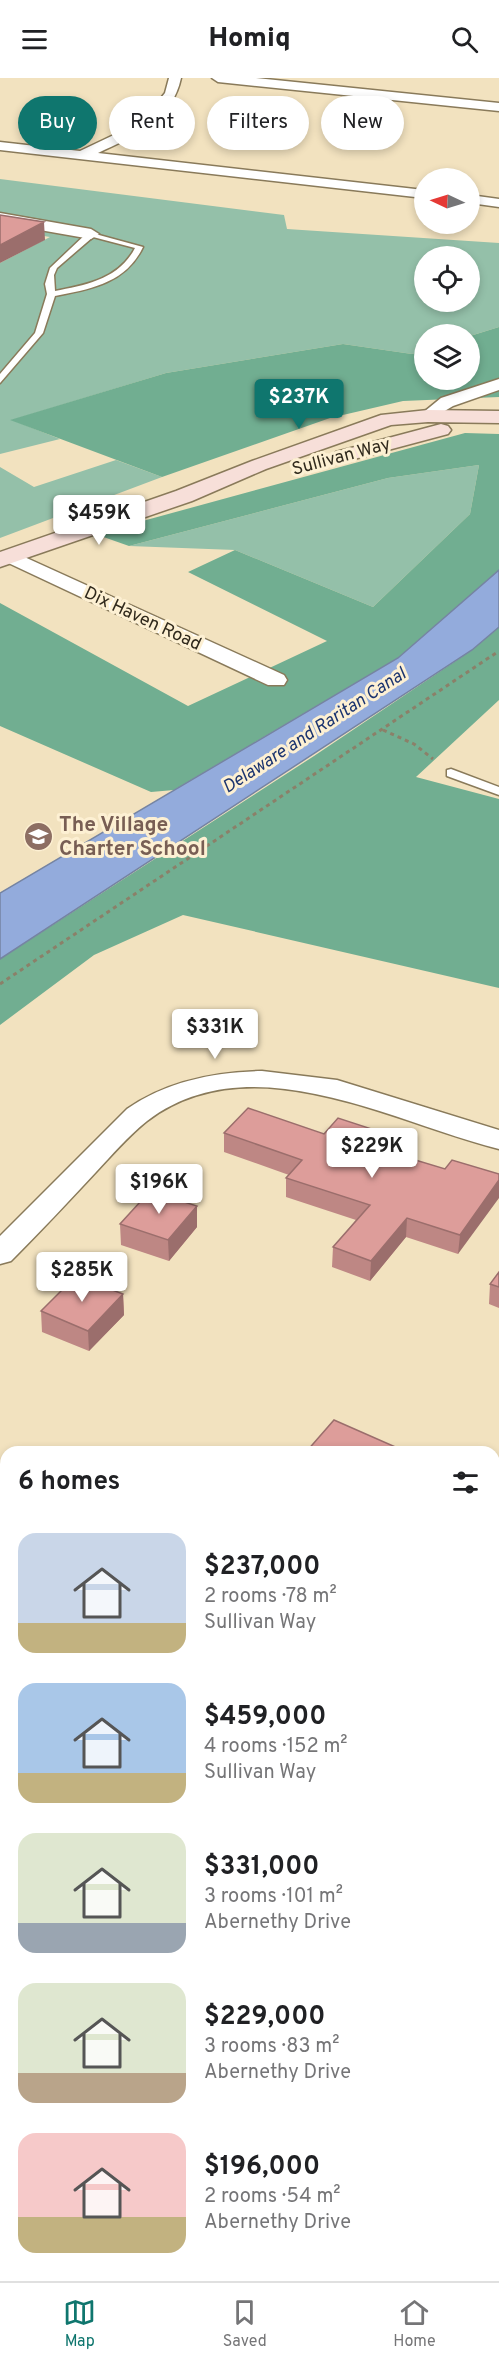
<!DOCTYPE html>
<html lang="en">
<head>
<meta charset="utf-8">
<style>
	:root { --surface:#fff; --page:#f6f6f6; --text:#202124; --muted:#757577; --line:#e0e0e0; --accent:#0f766e }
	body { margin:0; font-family:Overpass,sans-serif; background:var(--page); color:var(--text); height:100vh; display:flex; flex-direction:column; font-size:22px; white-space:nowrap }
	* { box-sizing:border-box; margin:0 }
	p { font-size:20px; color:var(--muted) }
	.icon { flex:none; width:33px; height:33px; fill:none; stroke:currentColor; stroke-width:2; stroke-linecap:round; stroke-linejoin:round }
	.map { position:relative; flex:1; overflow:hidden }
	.panel { position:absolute; left:0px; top:1368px; width:500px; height:836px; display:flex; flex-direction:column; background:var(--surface); border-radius:18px 18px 0 0; box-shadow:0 3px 9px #0003 }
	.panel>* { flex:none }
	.guide { position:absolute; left:18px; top:18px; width:464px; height:54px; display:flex; gap:12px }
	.needle { width:39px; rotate:274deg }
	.controls { position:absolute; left:414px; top:90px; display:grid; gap:12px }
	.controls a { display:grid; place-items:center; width:66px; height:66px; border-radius:50%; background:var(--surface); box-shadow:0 3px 9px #0003; font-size:30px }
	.price { position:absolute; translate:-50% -51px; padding:0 14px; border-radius:6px; background:#fff; color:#222; font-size:20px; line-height:39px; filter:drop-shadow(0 2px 3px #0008) }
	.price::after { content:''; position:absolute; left:50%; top:36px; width:18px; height:14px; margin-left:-9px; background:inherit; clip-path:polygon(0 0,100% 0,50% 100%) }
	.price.selected { background:var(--accent); color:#fff }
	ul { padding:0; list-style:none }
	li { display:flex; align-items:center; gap:18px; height:150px; padding:0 18px }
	li span { display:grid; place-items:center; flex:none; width:168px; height:120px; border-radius:18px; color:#555 }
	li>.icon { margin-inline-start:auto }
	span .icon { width:72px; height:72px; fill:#fffc; stroke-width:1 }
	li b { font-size:26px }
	h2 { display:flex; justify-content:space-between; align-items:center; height:72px; padding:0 18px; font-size:26px }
	.tag { padding:0 21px; border-radius:27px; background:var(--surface); box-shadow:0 3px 9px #0003; font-size:21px; line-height:54px }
	.tag.selected { background:var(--accent); color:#fff }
	header { display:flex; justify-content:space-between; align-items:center; height:78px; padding:0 18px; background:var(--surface); font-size:27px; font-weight:800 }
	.tab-bar { display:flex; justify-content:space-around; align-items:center; height:84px; border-top:2px solid var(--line); background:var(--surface); font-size:16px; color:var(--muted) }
	.tab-bar a { display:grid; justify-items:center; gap:3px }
	.tab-bar .selected { color:var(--accent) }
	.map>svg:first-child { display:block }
</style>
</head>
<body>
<header><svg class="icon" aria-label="menu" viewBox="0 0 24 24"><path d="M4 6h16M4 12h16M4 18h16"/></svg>Homiq<svg class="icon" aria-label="search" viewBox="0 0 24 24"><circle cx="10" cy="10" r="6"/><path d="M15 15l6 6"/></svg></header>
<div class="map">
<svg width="499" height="2203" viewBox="0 0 499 2203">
	<rect width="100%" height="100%" fill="#f2e2bf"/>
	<!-- green -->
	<path fill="#94c0a9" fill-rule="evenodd" d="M0 101 284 137 287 151 499 165V249L470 258 424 256V272L412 276 343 266 166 295 12 342 60 361 0 376V185L50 159 25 155 0 167ZM424 178H470V224H424Z
		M116 382 162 399 0 460V389L34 409Z
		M479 387 470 436 373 529 235 472 129 468 388 400Z"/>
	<!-- forest -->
	<path fill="#71ae91" d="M499 249V319L403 323 330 340 162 399 10 342 166 295 343 266 412 276 424 272V302H470V258Z
		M465 355 499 356V492L398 580 174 712 151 714 0 648V525L188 628 327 563 188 494 235 472 373 529 470 436 479 387 388 400 129 468 95 456Z
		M499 549V622L416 699 499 721V910L183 837 94 877 0 947V881L314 678 472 572Z"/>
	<!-- water -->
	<path fill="#93abdc" stroke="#7584a2" stroke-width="1.5" d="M499 492V549L472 572 0 881V815L398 580Z"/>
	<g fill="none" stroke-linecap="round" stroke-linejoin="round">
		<defs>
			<path id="lane" d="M88 154 143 169C126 205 91 211 55 218L43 255 0 305V296L35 255 47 216 45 206 50 190ZM93 159 135 170C119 201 86 207 55 213L54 197 57 190Z
				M451 691 499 709V717L447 698V692Z"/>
			<path id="street" d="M169 0H181C172 43 134 58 98 75L424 112V120L0 72V64L80 73 120 54 148 36 165 15Z
				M212 0H256L499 25V33L218 4Z
				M470 117 499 121V129L470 125Z
				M0 135 91 151 99 156 91 161 0 145Z
				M499 301V312L453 328 428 343 419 338 441 320Z
				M9 472 284 597 287 602 284 607H268L2 482 0 476Z
				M262 993 337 1002 499 1052V1071C391 1044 251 964 147 1043 128 1058 112 1077 96 1094 68 1124 40 1154 11 1183L0 1186V1158L127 1031C167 1003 214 994 262 993Z
				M6 2071V2119L0 2121V2073Z"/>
			<path id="secondary" d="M428 332 499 333V345L428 344 391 347 266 391 192 423 0 489V474L176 413 252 383 381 337Z
				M441 346 448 348 451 352 448 356 343 384 336 382 333 378 336 374Z"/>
			<path id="highway" d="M499 1543V1578L494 1580V1545Z
				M499 1758V1812L494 1814V1759Z
				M395 2198H447L446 2203H394Z"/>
		</defs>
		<!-- lane casing -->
		<use href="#lane" stroke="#897a5a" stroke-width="3"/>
		<!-- street casing -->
		<use href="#street" stroke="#897a5a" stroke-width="3"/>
		<!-- secondary casing -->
		<use href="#secondary" stroke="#897a5a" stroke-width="3"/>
		<!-- highway casing -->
		<use href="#highway" stroke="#a66f5d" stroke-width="3"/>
		<!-- path -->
		<path stroke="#8b8069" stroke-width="3" stroke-dasharray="4 4" stroke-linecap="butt" d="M383 652 414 666 433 681
			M0 906 499 573"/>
		<!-- lane -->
		<use href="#lane" fill="#fff" fill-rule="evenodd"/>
		<!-- street -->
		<use href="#street" fill="#fff" fill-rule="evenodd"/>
		<!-- secondary -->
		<use href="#secondary" fill="#f7dfd9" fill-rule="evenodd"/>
		<!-- highway -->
		<use href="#highway" fill="#e59480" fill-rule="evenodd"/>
	</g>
	<!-- wall -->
	<path fill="#be8784" d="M381 1054 380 1072 445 1091 499 1096 458 1176 406 1159 370 1203 332 1189 333 1169 356 1142 286 1119V1100L289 1097 224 1074V1055L324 1056Z
		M120 1146 197 1149 169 1183 121 1167Z
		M499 1194V1230L489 1226 490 1206Z
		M123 1216 124 1237 89 1273 42 1254 41 1233Z"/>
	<!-- shaded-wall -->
	<path fill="#9b6e6c" d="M44 144 45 162 0 185V167Z
		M381 1054 380 1073 369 1068Z
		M499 1102V1120L458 1176 460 1157Z
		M197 1128V1149L169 1183 168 1162Z
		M407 1140 406 1159 370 1203 371 1183Z
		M123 1216 124 1237 89 1273 88 1253Z"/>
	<!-- building -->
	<path fill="#dd9d9a" stroke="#9b6e6c" stroke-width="1.5" d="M0 137 44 144 0 167Z
		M248 1030 324 1056 338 1040 381 1054 369 1068 445 1091 452 1082 499 1096V1102L460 1157 407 1140 371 1183 333 1169 370 1127 286 1100 302 1082 224 1055Z
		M150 1113 197 1128 168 1162 120 1146Z
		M499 1194V1209L490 1206Z
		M76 1198 123 1216 88 1253 41 1233Z
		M334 1342 400 1371 397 1374H306Z"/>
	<!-- icons -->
	<defs>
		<symbol id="school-disc" viewBox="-11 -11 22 22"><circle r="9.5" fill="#8d6e63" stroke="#fdf0d3"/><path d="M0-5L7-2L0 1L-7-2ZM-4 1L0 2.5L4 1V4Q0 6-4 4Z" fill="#fff"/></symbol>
	</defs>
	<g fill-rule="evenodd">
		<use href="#school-disc" x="22" y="742" width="33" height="33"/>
	</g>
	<g text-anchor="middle" stroke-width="6" stroke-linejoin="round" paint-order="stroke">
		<!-- far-street labels -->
		<g font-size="18" fill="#30291c" stroke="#fdf0d3">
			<text transform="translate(341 378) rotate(-15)" y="6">Sullivan Way</text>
			<text transform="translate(143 540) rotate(25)" y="6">Dix Haven Road</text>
		</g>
		<!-- far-water labels -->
		<g font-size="18" font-style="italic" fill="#1b346f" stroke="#fdf0d3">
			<text transform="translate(314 652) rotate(-33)" y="6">Delaware and Raritan Canal</text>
		</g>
		<!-- education labels -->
		<g font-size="21" font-weight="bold" fill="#785e54" stroke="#fdf0d3" text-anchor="start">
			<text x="59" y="753">The Village<tspan x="59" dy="24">Charter School</tspan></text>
		</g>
	</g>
</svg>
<div class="controls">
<a><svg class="needle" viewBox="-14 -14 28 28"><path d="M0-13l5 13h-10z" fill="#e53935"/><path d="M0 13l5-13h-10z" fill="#757577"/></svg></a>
<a><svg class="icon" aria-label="locate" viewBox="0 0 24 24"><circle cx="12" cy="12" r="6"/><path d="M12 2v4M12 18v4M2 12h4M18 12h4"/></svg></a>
<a><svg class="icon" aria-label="layers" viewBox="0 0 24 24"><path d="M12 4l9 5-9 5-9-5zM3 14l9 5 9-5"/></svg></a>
</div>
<b class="price selected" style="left:299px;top:352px">$237K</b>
<b class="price" style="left:99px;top:468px">$459K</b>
<b class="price" style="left:215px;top:982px">$331K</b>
<b class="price" style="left:372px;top:1101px">$229K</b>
<b class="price" style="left:159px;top:1137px">$196K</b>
<b class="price" style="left:82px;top:1225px">$285K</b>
<div class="guide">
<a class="tag selected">Buy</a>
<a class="tag">Rent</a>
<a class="tag">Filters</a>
<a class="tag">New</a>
</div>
<section class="panel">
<h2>6 homes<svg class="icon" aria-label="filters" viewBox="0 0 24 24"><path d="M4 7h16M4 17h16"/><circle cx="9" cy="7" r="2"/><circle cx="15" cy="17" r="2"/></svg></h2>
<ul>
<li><span style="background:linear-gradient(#c9d6e8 75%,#c2b280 0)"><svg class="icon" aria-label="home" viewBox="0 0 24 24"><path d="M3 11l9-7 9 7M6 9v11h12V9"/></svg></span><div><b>$237,000</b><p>2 rooms · 78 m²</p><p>Sullivan Way</p></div></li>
<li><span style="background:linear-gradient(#a9c7e8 75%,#c2b280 0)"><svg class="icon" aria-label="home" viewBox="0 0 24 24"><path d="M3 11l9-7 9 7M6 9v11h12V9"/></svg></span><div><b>$459,000</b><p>4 rooms · 152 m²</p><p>Sullivan Way</p></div></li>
<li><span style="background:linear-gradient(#dfe7d0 75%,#9aa5b1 0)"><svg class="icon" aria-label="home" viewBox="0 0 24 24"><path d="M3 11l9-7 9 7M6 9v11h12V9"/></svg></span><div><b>$331,000</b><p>3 rooms · 101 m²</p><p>Abernethy Drive</p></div></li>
<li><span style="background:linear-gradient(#dfe7d0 75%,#b9a48a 0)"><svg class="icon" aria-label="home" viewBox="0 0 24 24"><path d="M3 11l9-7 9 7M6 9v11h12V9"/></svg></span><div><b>$229,000</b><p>3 rooms · 83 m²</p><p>Abernethy Drive</p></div></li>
<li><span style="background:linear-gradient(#f6c9c9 70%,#c2b280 0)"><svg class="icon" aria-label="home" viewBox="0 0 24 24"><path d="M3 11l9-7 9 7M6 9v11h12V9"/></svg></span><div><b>$196,000</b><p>2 rooms · 54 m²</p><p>Abernethy Drive</p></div></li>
</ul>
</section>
</div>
<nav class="tab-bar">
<a class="selected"><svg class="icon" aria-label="map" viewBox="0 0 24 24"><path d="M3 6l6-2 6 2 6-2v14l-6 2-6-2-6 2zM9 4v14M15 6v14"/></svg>Map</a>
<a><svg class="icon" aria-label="saved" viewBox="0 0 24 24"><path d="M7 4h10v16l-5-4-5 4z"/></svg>Saved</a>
<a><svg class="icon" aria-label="home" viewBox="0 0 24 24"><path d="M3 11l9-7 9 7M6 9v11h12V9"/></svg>Home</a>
</nav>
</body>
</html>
